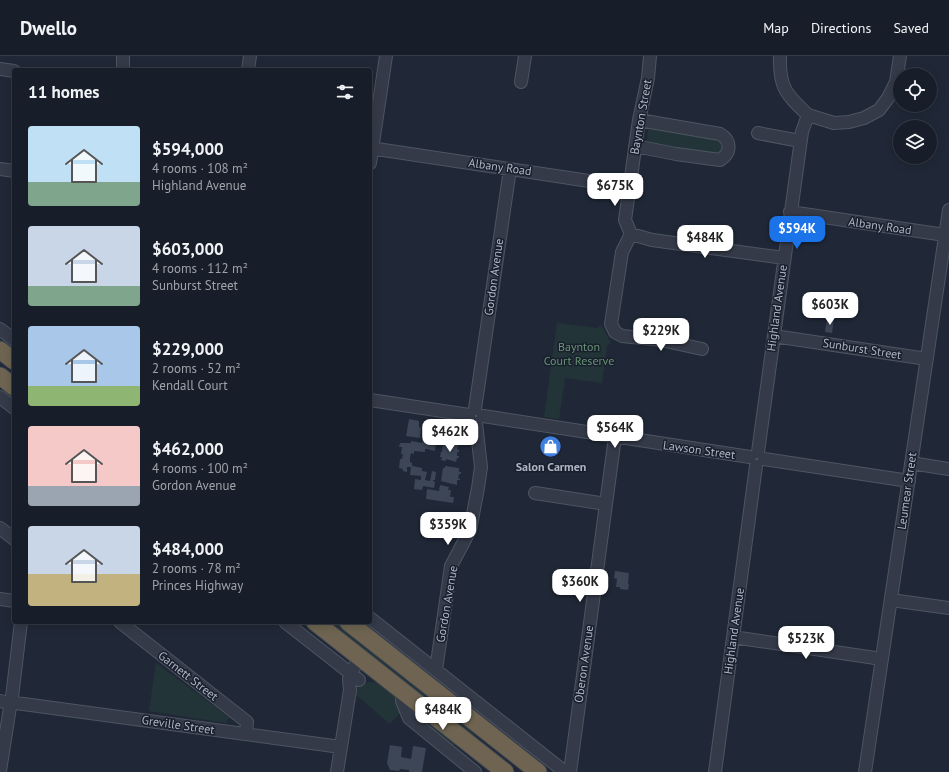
<!DOCTYPE html>
<html lang="en">
<head>
<meta charset="utf-8">
<style>
	:root { --surface:#181e29; --page:#212731; --text:#f1f3f6; --muted:#9fa2a8; --line:#363c46; --accent:#1a73e8 }
	body { margin:0; font-family:"PT Sans",sans-serif; background:var(--page); color:var(--text); height:100vh; display:flex; flex-direction:column; font-size:15px; white-space:nowrap }
	* { box-sizing:border-box; margin:0 }
	p { font-size:13px; color:var(--muted) }
	.icon { flex:none; width:22px; height:22px; fill:none; stroke:currentColor; stroke-width:2; stroke-linecap:round; stroke-linejoin:round }
	.map { position:relative; flex:1; overflow:hidden }
	.sheet { position:absolute; left:12px; top:12px; width:360px; height:556px; display:flex; flex-direction:column; background:var(--surface); border-radius:4px; box-shadow:0 2px 10px #0003,0 0 0 1px var(--line) }
	.sheet>* { flex:none }
	.fabs { position:absolute; left:893px; top:12px; display:grid; gap:8px }
	.fabs a { display:grid; place-items:center; width:44px; height:44px; border-radius:50%; background:var(--surface); box-shadow:0 2px 10px #0003,0 0 0 1px var(--line); font-size:20px }
	.price { position:absolute; translate:-50% -34px; padding:0 9px; border-radius:8px; background:#fff; color:#222; font-size:13px; line-height:26px; filter:drop-shadow(0 1px 2px #0008) }
	.price::after { content:''; position:absolute; left:50%; top:24px; width:12px; height:9px; margin-left:-6px; background:inherit; clip-path:polygon(0 0,100% 0,50% 100%) }
	.price.current { background:var(--accent); color:#fff }
	ul { padding:0; list-style:none }
	li { display:flex; align-items:center; gap:12px; height:100px; padding:0 16px }
	li span { display:grid; place-items:center; flex:none; width:112px; height:80px; border-radius:4px; color:#555 }
	li>.icon { margin-inline-start:auto }
	span .icon { width:48px; height:48px; fill:#fffc; stroke-width:1 }
	li b { font-size:17px }
	h2 { display:flex; justify-content:space-between; align-items:center; height:48px; padding:0 16px; font-size:17px }
	header { display:flex; align-items:center; gap:24px; box-sizing:border-box; height:56px; padding:0 20px; background:var(--surface); border-bottom:1px solid var(--line) }
	header strong { font-size:19px }
	nav { display:flex; gap:22px; margin-inline-start:auto; font-size:14px }
	.map>svg:first-child { display:block }
</style>
</head>
<body>
<header>
<strong>Dwello</strong>
<nav><a>Map</a><a>Directions</a><a>Saved</a></nav>
</header>
<div class="map">
<svg width="949" height="716" viewBox="0 0 949 716">
	<rect width="100%" height="100%" fill="#202837"/>
	<!-- green -->
	<path fill="#223438" d="M648 73 715 81 727 90 718 100 647 88Z
		M557 267 597 272 601 269 611 287 607 290 602 327 565 322 559 363 544 361Z
		M330 566H338L423 632 474 678 472 680Z
		M156 607 229 661 226 667 149 655Z
		M368 626C378 626 390 630 396 640 399 644 400 651 401 656L390 668 361 643 354 638 360 629Z
		M408 649 457 686V689H449L412 659Z"/>
	<!-- building -->
	<path fill="#3c4657" d="M827 263H834L832 277 825 276Z
		M409 363 419 365V371L421 372 420 382 406 380Z
		M444 369 450 370 449 374 455 375V379H458L457 387 441 385Z
		M422 384 434 385V387H436L435 395 427 393H425V396L414 395V398L411 397 410 402V406L412 407V410L422 412V415L427 416 425 424 430 425 432 415 436 416 435 424H433V425L435 426 434 432 423 430 422 434 414 433 415 423 421 424V420L410 419 411 411H407V416L403 415V413L399 412 400 403H402L403 398H401L402 391H399L400 387H411V385L422 387Z
		M443 388 458 389 457 393 459 394V396H457V400H459V402H457L456 406 446 403V405L441 404 442 401H440L441 396H442Z
		M445 410 459 412V416H461V418H459L458 422 460 423V424H457V429L441 425 443 412H445Z
		M440 429 449 431 448 434H451L450 441H454L453 447 426 443 427 433 439 435Z
		M615 515 629 517 628 528H629L628 534 620 533V531H616L617 523 614 522Z
		M390 689 402 691 401 701 411 703 413 690 426 692 422 716H409V714L400 713 399 715 390 714 387 707Z"/>
	<g fill="none" stroke-linecap="round" stroke-linejoin="round">
		<defs>
			<path id="minor" d="M123 0V14
				M650 0 648 22 639 64 625 164 631 178 622 196 611 268 615 276 622 280 661 284 702 293
				M0 13 14 15
				M248 14 250 0
				M521 26 525 0
				M808 59 834 67 849 66 864 62 879 54 888 42 896 26 900 0
				M758 77 800 85
				M635 90 676 98 720 104C731 97 732 85 720 78L639 64
				M370 92 629 131
				M370 107 386 0
				M0 113 14 115
				M790 156 945 179
				M631 178 652 184 784 202
				M0 273 14 284
				M774 280 927 303
				M0 341 14 352
				M370 344 469 359
				M475 353 510 113
				M483 360 750 401
				M758 396 802 76 808 59C786 38 779 32 780 0
				M764 403 909 425
				M911 407 949 413
				M535 437 606 448
				M0 472 14 483
				M0 543 14 545
				M891 544 949 552
				M370 562 565 716
				M120 566 247 666 246 678
				M285 566 359 624
				M733 581 882 603
				M436 614 451 510 470 474 478 432 481 411 476 367
				M403 635 402 645 409 662 475 716
				M12 641 21 566
				M0 645 5 646
				M16 647 341 691
				M0 715 10 651
				M337 716 350 634 349 623 359 601
				M570 716 615 381
				M715 716 756 410
				M865 716 949 154"/>
			<path id="highway" d="M0 294 14 305
				M0 320 14 331
				M315 566 505 716
				M348 566 538 716"/>
		</defs>
		<!-- minor casing -->
		<use href="#minor" stroke="#4e5562" stroke-width="14"/>
		<!-- highway casing -->
		<use href="#highway" stroke="#3b424f" stroke-width="19"/>
		<!-- minor -->
		<use href="#minor" stroke="#343a48" stroke-width="12"/>
		<!-- highway -->
		<use href="#highway" stroke="#6e6451" stroke-width="17"/>
	</g>
	<!-- icons -->
	<defs>
		<symbol id="shop-disc" viewBox="-11 -11 22 22"><circle r="9.5" fill="#3f7fe0" stroke="#191f2c"/><path d="M-5-2.5h2.3a2.7 3.5 0 0 1 5.4 0H5L5.5 6h-11ZM-1.5-2.5h3a1.5 2.3 0 0 0-3 0Z" fill="#fff"/></symbol>
	</defs>
	<g fill-rule="evenodd">
		<use href="#shop-disc" x="538" y="378" width="25" height="25"/>
	</g>
	<g text-anchor="middle" stroke-width="3" stroke-linejoin="round" paint-order="stroke">
		<!-- street labels -->
		<g font-size="12" fill="#aeb5c4" stroke="#191f2c">
			<text transform="translate(641 61) rotate(-80)" y="4">Baynton Street</text>
			<text transform="translate(500 111) rotate(8)" y="4">Albany Road</text>
			<text transform="translate(880 170) rotate(8)" y="4">Albany Road</text>
			<text transform="translate(494 221) rotate(-82)" y="4">Gordon Avenue</text>
			<text transform="translate(777 252) rotate(-82)" y="4">Highland Avenue</text>
			<text transform="translate(862 293) rotate(9)" y="4">Sunburst Street</text>
			<text transform="translate(699 394) rotate(8)" y="4">Lawson Street</text>
			<text transform="translate(907 435) rotate(-82)" y="4">Leumear Street</text>
			<text transform="translate(447 548) rotate(-80)" y="4">Gordon Avenue</text>
			<text transform="translate(734 575) rotate(-82)" y="4">Highland Avenue</text>
			<text transform="translate(584 608) rotate(-82)" y="4">Oberon Avenue</text>
			<text transform="translate(188 620) rotate(38)" y="4">Garnett Street</text>
			<text transform="translate(178 669) rotate(8)" y="4">Greville Street</text>
		</g>
		<!-- park labels -->
		<g font-size="12" fill="#669474" stroke="#191f2c">
			<text x="579" y="295">Baynton<tspan x="579" dy="14">Court Reserve</tspan></text>
		</g>
		<!-- poi labels -->
		<g font-size="12" font-weight="bold" fill="#aeb5c4" stroke="#191f2c">
			<text x="551" y="415">Salon Carmen</text>
		</g>
	</g>
</svg>
<div class="fabs">
<a><svg class="icon" aria-label="locate" viewBox="0 0 24 24"><circle cx="12" cy="12" r="6"/><path d="M12 2v4M12 18v4M2 12h4M18 12h4"/></svg></a>
<a><svg class="icon" aria-label="layers" viewBox="0 0 24 24"><path d="M12 4l9 5-9 5-9-5zM3 14l9 5 9-5"/></svg></a>
</div>
<b class="price" style="left:615px;top:151px">$675K</b>
<b class="price current" style="left:797px;top:194px">$594K</b>
<b class="price" style="left:705px;top:203px">$484K</b>
<b class="price" style="left:830px;top:270px">$603K</b>
<b class="price" style="left:661px;top:296px">$229K</b>
<b class="price" style="left:615px;top:393px">$564K</b>
<b class="price" style="left:450px;top:397px">$462K</b>
<b class="price" style="left:448px;top:490px">$359K</b>
<b class="price" style="left:580px;top:547px">$360K</b>
<b class="price" style="left:806px;top:604px">$523K</b>
<b class="price" style="left:443px;top:675px">$484K</b>
<section class="sheet">
<h2>11 homes<svg class="icon" aria-label="filters" viewBox="0 0 24 24"><path d="M4 7h16M4 17h16"/><circle cx="9" cy="7" r="2"/><circle cx="15" cy="17" r="2"/></svg></h2>
<ul>
<li><span style="background:linear-gradient(#bfe0f5 70%,#7fa58c 0)"><svg class="icon" aria-label="home" viewBox="0 0 24 24"><path d="M3 11l9-7 9 7M6 9v11h12V9"/></svg></span><div><b>$594,000</b><p>4 rooms · 108 m²</p><p>Highland Avenue</p></div></li>
<li><span style="background:linear-gradient(#c9d6e8 75%,#7fa58c 0)"><svg class="icon" aria-label="home" viewBox="0 0 24 24"><path d="M3 11l9-7 9 7M6 9v11h12V9"/></svg></span><div><b>$603,000</b><p>4 rooms · 112 m²</p><p>Sunburst Street</p></div></li>
<li><span style="background:linear-gradient(#a9c7e8 75%,#8fb573 0)"><svg class="icon" aria-label="home" viewBox="0 0 24 24"><path d="M3 11l9-7 9 7M6 9v11h12V9"/></svg></span><div><b>$229,000</b><p>2 rooms · 52 m²</p><p>Kendall Court</p></div></li>
<li><span style="background:linear-gradient(#f6c9c9 75%,#9aa5b1 0)"><svg class="icon" aria-label="home" viewBox="0 0 24 24"><path d="M3 11l9-7 9 7M6 9v11h12V9"/></svg></span><div><b>$462,000</b><p>4 rooms · 100 m²</p><p>Gordon Avenue</p></div></li>
<li><span style="background:linear-gradient(#c9d6e8 60%,#c2b280 0)"><svg class="icon" aria-label="home" viewBox="0 0 24 24"><path d="M3 11l9-7 9 7M6 9v11h12V9"/></svg></span><div><b>$484,000</b><p>2 rooms · 78 m²</p><p>Princes Highway</p></div></li>
</ul>
</section>
</div>
</body>
</html>
